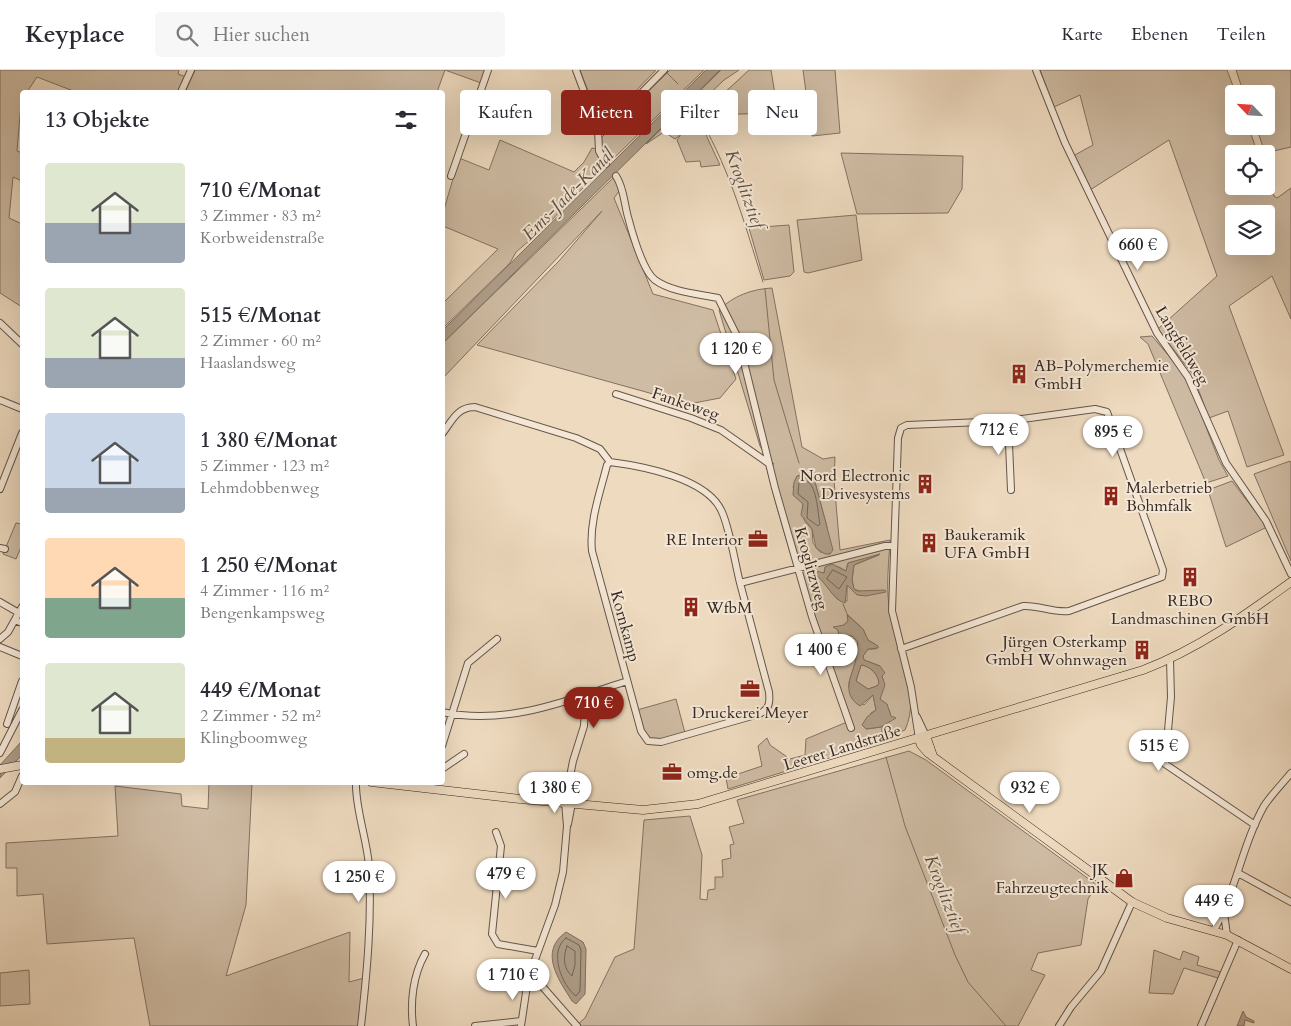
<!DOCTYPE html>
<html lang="de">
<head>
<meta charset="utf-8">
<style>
	:root { --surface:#fff; --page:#f7f7f7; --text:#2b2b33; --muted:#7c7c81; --line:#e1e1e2; --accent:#8f2418 }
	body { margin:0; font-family:Cardo,serif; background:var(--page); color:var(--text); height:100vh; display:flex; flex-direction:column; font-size:19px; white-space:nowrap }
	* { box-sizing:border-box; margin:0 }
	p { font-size:16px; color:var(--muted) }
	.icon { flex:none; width:28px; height:28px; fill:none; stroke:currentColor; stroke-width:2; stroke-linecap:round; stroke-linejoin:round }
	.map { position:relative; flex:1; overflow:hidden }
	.details { position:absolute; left:20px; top:20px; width:425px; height:695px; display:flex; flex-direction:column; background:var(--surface); border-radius:5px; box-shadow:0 5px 20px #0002 }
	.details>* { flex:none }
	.hud { position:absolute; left:460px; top:20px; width:475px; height:45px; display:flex; gap:10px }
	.needle { width:32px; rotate:295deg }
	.tools { position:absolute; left:1225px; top:15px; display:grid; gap:10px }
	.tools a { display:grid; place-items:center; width:50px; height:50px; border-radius:5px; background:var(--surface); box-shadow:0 5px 20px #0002; font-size:25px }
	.price { position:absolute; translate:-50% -42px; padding:0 11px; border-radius:18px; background:#fff; color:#222; font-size:16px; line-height:32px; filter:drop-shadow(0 1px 2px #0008) }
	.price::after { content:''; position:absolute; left:50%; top:30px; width:15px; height:11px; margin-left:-8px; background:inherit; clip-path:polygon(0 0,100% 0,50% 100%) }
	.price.on { background:var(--accent); color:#fff }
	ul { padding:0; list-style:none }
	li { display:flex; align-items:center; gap:15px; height:125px; padding:0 25px }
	li span { display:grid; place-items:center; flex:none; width:140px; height:100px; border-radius:5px; color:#555 }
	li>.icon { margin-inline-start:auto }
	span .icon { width:60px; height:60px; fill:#fffc; stroke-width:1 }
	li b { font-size:21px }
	h2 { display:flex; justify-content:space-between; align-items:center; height:60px; padding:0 25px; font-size:21px }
	.pill { padding:0 18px; border-radius:5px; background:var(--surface); box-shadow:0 5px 20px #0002; font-size:18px; line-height:45px }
	.pill.on { background:var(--accent); color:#fff }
	header { display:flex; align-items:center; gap:30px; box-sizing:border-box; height:70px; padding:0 25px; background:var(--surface); border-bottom:1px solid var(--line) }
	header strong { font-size:24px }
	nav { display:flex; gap:28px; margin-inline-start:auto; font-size:18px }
	.search { width:350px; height:45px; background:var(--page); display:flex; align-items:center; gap:12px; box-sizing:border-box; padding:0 18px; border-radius:5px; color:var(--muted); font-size:19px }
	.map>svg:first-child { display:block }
</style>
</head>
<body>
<header>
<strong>Keyplace</strong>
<div class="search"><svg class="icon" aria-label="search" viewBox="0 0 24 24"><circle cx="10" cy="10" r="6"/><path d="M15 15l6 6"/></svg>Hier suchen</div>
<nav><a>Karte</a><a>Ebenen</a><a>Teilen</a></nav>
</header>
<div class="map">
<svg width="1291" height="956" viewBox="0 0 1291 956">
	<rect width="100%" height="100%" fill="#eedabf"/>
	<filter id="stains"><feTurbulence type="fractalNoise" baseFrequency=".004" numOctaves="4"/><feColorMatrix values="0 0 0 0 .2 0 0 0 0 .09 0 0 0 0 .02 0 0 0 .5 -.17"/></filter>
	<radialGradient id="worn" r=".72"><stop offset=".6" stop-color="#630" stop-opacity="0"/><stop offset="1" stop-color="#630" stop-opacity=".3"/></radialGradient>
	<!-- green -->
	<path fill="#cfbca4" stroke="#827263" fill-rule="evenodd" d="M0 0H179L178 4 186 7 179 22H76L37 7 27 22H22L17 81 22 83V111L13 107 9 148 22 154V237L0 223Z
		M195 0H485L481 13 445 0 437 22H185Z
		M580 0H656L607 51 603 52 596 42Z
		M670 0H704L609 93 601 80 600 69Z
		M721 0H739L724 10 700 33 701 44 697 48 749 0H771L778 43 704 45 701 54 720 95 701 97 700 91 686 92 677 70 682 63 675 69 664 62 646 74Z
		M803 0H835L840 63 812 66Z
		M1040 0H1227L1236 24H1234V56H1248L1258 84H1234V116H1266V105L1274 126 1277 128 1291 118V249L1272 206 1229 236 1284 385 1247 397 1228 341 1209 348 1193 305 1158 259 1217 206 1169 70 1090 120 1073 86 1093 75 1080 25 1054 37ZM1234 144H1266V176H1234Z
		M1236 0H1291V77L1265 83 1256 56H1266V24H1244Z
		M500 70 574 102 584 92 592 78 597 79 605 95 544 158 516 182 510 193 443 258V233L498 179 443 156V143L459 88 489 100Z
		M841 83 963 86 962 119 948 143 857 144Z
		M614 107 620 120 614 128 653 224 713 240 736 309 720 328 689 334 477 275 559 191 602 141 443 308V273Z
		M856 145 862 190 808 203 804 202 797 150Z
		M789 155 794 202 790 206 764 210 749 158Z
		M772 218 802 377 823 389 835 387 834 410 840 480 890 470C889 491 886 514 889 536 893 576 923 621 905 660L865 677 728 719 726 708 762 696 758 676 767 668 770 675 790 689 805 685 806 669 847 652C818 567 787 482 766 395L774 394 765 385 760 376 719 240C733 226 752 219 772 218ZM797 406 815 412 827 457 830 484 820 482 813 473 812 459C801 450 803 446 803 433L793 417ZM879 485 854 495 852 510 854 519 860 521 857 525 847 515V531L837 529 819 506 824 503 826 497H839L846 501 848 493ZM848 545 863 559 868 570 876 575V579H868L863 586 864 590 880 596 883 610 880 629C887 635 892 641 890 651L881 657 866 659 871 643 876 640 873 625 864 635C842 616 848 617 856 592 857 586 857 579 858 572L852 566 843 565 841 569 843 579 837 570 839 566 838 560 848 551Z
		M1152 266 1186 306 1219 390 1228 406 1206 413 1148 274 1140 267Z
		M1290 391 1291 393V491L1254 404Z
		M1232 411 1267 457 1226 477 1208 420Z
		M16 453 22 454V475L16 489 3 484Z
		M861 595C870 596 878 604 879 613L877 616 868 619 856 611Z
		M676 629 685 663C650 673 649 677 637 640Z
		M909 681 926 690 1097 815 1088 829 1081 875 1038 883 1031 900 1045 905 1018 956H580L578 954 585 948 615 887 634 879 644 750 690 746 702 785 700 829 707 830 708 820 715 819V807H723L722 790 731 788 730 775 734 774 729 757 744 753 737 730Z
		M209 713H252L246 835 226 906 350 862 349 912 364 908 358 956H150L134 868 47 874 43 824 17 826V798H6V773L118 766 115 716 181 724 182 736 208 739Z
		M1154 880 1180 890 1183 881 1199 887 1197 895 1221 902 1218 908 1184 898 1173 924 1149 923Z
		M29 900 30 934 0 936V903Z"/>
	<!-- water -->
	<path fill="#af9e8a" stroke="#7f6f60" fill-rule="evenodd" d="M706 0H720L443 273V260Z
		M807 403 815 412 833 480 830 484H825L816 478 812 459 801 445 803 434 793 425 794 412 797 406Z
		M880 484 854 495 852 510 854 519 857 521 885 520 886 522 866 526 857 525 847 515 845 533C832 530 825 509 812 502V500L824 503 825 497 832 494 846 501 848 493Z
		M847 545 863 559 868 570 878 576V578L868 579 863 586 864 590 880 596 885 603 882 606 885 615 880 629 887 634 891 646 896 648 881 657 866 659 862 655 867 647 876 640 873 625 860 636C842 625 850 609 855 593 857 586 856 579 858 572L852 566 843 565 841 569 843 579 841 580 837 570 839 566 838 560 833 557 844 555 848 551ZM861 595C870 596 878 604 879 613L877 616 868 619 856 611Z
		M22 671V685L0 708V695Z
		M566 862 583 872 586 879 585 924 576 934 572 931C559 910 538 882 566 862Z
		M1243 941 1246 947 1254 951V953L1245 950 1244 956H1237Z"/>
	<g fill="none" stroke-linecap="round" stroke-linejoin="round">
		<!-- shore -->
		<path stroke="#726456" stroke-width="1" d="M803 409C818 413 817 441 820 454L818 456 807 448 808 432 798 424 799 413Z
			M833 500 847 507 839 519 827 509Z
			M566 868 579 875 581 880 580 921 576 926C562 916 548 881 566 868Z
			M567 876 575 881V895L572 906C563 898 563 887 567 876Z"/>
		<!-- stream -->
		<path stroke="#7f6f60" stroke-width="1" d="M667 3 678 14
			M694 39C728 92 744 152 763 212
			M765 219 774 310 799 393
			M843 534 848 546
			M882 656V671
			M886 687 905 756 955 885 968 912 1006 956"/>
		<defs>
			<path id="minor" d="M576 0 598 59 599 81 606 94
				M1036 0 1065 73 1157 263 1188 307 1226 393 1266 451 1291 504
				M181 22 191 0
				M598 59H606L664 0
				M451 106 488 0
				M616 106C624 118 624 133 628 147 632 162 643 201 655 210 671 222 699 224 718 228L738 268 775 418 812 547 851 658
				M0 253 22 274
				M616 324 691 348 721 360 768 393
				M0 330 22 339
				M1008 351 1011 420
				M442 364C452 351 457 337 475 337L576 368 600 379 610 392
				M0 419 22 363
				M0 478 5 479
				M740 513C735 493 730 460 722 442 708 408 641 396 610 392L607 395C600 423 589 452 592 481L641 661 648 671 661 672 759 644C770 639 770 632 769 622L740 513 885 476H894
				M0 532 19 543
				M15 550 22 553
				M0 569 8 562 22 537
				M0 577 22 586
				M901 579 1023 536C1039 535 1053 543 1069 541L1162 507 1163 500 1107 342 1095 339 1008 351 907 355 901 358 898 368 892 541 911 617 919 669
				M1170 590 1171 627 1165 694 1255 755
				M442 642C506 656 567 631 627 611
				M917 647 926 666
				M7 654 22 611
				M442 676 468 593 497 569
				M0 683 22 640
				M442 699 464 684
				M356 712C355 738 367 769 369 796 372 850 367 902 361 956
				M0 734 15 722 22 706
				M568 754 572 733 571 712
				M496 762 501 776 492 864 498 874 538 881
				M1238 803 1291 832
				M1224 843 1227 865
				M1214 860C1236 821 1242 775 1264 736 1272 724 1282 714 1291 703
				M528 909 541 915 577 956
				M413 956C410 932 413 905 425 884
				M475 956 521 951
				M521 956 528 909 555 835 563 802 567 756 565 732 573 691 584 656 585 636 582 626
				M1059 956 1071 937 1101 901 1132 832
				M1201 956 1238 870"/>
			<path id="major" d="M926 666 933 686
				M919 669 921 675 928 683 1132 832 1167 848 1227 865 1291 899
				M0 699 22 695
				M371 712 520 729 643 740 698 734 1143 600C1198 579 1244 546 1291 512"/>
		</defs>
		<!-- minor casing -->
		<use href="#minor" stroke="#645549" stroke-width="8"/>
		<!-- major casing -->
		<use href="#major" stroke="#362922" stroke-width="9"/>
		<!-- minor -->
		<use href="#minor" stroke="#f4e7d5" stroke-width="6"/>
		<!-- major -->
		<use href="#major" stroke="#eedabf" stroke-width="8"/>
	</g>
	<!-- icons -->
	<defs>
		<symbol id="building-bare" viewBox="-9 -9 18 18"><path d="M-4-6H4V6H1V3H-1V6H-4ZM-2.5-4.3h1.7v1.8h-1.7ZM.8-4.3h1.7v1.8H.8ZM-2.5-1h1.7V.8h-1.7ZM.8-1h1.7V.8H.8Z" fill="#8f2418" stroke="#f4e7d5" stroke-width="2.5" paint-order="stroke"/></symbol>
		<symbol id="office-bare" viewBox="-9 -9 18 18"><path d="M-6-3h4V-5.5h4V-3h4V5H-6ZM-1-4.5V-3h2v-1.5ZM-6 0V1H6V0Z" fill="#8f2418" stroke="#f4e7d5" stroke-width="2.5" paint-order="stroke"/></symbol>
		<symbol id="shop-bare" viewBox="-9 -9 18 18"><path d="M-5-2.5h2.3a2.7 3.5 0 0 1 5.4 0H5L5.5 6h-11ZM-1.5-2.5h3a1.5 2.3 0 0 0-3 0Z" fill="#8f2418" stroke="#f4e7d5" stroke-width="2.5" paint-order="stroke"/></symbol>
	</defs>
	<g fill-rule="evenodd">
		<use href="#building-bare" x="1005" y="290" width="28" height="28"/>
		<use href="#building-bare" x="911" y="400" width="28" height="28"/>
		<use href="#building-bare" x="1097" y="412" width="28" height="28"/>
		<use href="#office-bare" x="744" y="455" width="28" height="28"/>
		<use href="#building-bare" x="915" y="459" width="28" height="28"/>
		<use href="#building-bare" x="1176" y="493" width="28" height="28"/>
		<use href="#building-bare" x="677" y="523" width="28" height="28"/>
		<use href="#building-bare" x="1128" y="566" width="28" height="28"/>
		<use href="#office-bare" x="736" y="605" width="28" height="28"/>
		<use href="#office-bare" x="658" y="688" width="28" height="28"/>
		<use href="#shop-bare" x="1110" y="794" width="28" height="28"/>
	</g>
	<g text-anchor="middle" stroke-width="4" stroke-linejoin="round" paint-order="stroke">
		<!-- street labels -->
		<g font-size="16" fill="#362922" stroke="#f4e7d5">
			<text transform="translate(1183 275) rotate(59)" y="6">Langfeldweg</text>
			<text transform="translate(686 333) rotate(19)" y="6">Fankeweg</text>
			<text transform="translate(812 498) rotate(74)" y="6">Kroglitzweg</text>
			<text transform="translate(626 556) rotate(75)" y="6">Kornkamp</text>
			<text transform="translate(842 677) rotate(-17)" y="6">Leerer Landstraße</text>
		</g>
		<!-- poi labels -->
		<g font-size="16" fill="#362922" stroke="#f4e7d5" text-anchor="start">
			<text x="1034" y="301">AB-Polymerchemie<tspan x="1034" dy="18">GmbH</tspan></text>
			<text x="910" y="411" text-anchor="end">Nord Electronic<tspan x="910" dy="18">Drivesystems</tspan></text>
			<text x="1126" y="423">Malerbetrieb<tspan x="1126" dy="18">Bohmfalk</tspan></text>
			<text x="944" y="470">Baukeramik<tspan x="944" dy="18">UFA GmbH</tspan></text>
			<text x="743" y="475" text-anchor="end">RE Interior</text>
			<text x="1190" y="536" text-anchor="middle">REBO<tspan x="1190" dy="18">Landmaschinen GmbH</tspan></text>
			<text x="706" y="543">WfbM</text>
			<text x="1127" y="577" text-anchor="end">Jürgen Osterkamp<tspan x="1127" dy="18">GmbH Wohnwagen</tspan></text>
			<text x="750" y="648" text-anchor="middle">Druckerei Meyer</text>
			<text x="687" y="708">omg.de</text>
			<text x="1109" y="805" text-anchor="end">JK<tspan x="1109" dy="18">Fahrzeugtechnik</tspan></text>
		</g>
		<!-- water labels -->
		<g font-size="18" font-style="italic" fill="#5a4c41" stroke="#f4e7d5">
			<text transform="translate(745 119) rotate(70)" y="6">Kroglitztief</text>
			<text transform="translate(568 124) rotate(-45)" y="6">Ems-Jade-Kanal</text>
			<text transform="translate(945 824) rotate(69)" y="6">Kroglitztief</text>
		</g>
	</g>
	<rect width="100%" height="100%" filter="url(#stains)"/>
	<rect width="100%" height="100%" fill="url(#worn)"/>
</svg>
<div class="tools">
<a><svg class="needle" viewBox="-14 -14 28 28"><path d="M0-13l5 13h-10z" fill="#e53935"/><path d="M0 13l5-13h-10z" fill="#7c7c81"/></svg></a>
<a><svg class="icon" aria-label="locate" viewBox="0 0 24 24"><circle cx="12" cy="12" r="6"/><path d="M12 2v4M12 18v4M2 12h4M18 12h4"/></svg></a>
<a><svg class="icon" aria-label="layers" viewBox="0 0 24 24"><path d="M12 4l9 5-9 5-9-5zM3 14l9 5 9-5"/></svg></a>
</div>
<b class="price" style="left:1138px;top:201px">660 €</b>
<b class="price" style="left:736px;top:305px">1 120 €</b>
<b class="price" style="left:999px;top:386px">712 €</b>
<b class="price" style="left:1113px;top:388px">895 €</b>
<b class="price" style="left:821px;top:606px">1 400 €</b>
<b class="price on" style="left:594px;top:659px">710 €</b>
<b class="price" style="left:1159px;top:702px">515 €</b>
<b class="price" style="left:555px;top:744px">1 380 €</b>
<b class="price" style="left:1030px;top:744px">932 €</b>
<b class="price" style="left:506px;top:830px">479 €</b>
<b class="price" style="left:359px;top:833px">1 250 €</b>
<b class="price" style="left:1214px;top:857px">449 €</b>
<b class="price" style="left:513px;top:931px">1 710 €</b>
<div class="hud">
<a class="pill">Kaufen</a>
<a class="pill on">Mieten</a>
<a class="pill">Filter</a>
<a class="pill">Neu</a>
</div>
<section class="details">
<h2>13 Objekte<svg class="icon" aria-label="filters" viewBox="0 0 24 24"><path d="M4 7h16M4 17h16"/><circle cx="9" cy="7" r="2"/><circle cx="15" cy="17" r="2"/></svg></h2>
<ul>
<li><span style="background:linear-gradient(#dfe7d0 60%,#9aa5b1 0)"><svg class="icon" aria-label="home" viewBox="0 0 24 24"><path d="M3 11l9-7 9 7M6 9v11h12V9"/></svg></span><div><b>710 €/Monat</b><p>3 Zimmer · 83 m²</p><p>Korbweidenstraße</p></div></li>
<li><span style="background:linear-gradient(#dfe7d0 70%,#9aa5b1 0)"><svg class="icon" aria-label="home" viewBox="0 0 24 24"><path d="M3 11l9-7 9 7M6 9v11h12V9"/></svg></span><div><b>515 €/Monat</b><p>2 Zimmer · 60 m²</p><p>Haaslandsweg</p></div></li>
<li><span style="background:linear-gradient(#c9d6e8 75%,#9aa5b1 0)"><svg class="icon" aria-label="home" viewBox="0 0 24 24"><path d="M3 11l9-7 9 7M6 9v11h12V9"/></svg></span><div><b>1 380 €/Monat</b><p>5 Zimmer · 123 m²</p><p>Lehmdobbenweg</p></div></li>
<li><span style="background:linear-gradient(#ffd9b3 60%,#7fa58c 0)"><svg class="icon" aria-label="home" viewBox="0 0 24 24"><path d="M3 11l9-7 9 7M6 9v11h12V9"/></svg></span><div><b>1 250 €/Monat</b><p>4 Zimmer · 116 m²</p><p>Bengenkampsweg</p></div></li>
<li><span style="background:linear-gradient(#dfe7d0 75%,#c2b280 0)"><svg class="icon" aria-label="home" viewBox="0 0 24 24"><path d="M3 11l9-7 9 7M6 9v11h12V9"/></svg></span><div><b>449 €/Monat</b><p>2 Zimmer · 52 m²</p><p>Klingboomweg</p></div></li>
</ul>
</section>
</div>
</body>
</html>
